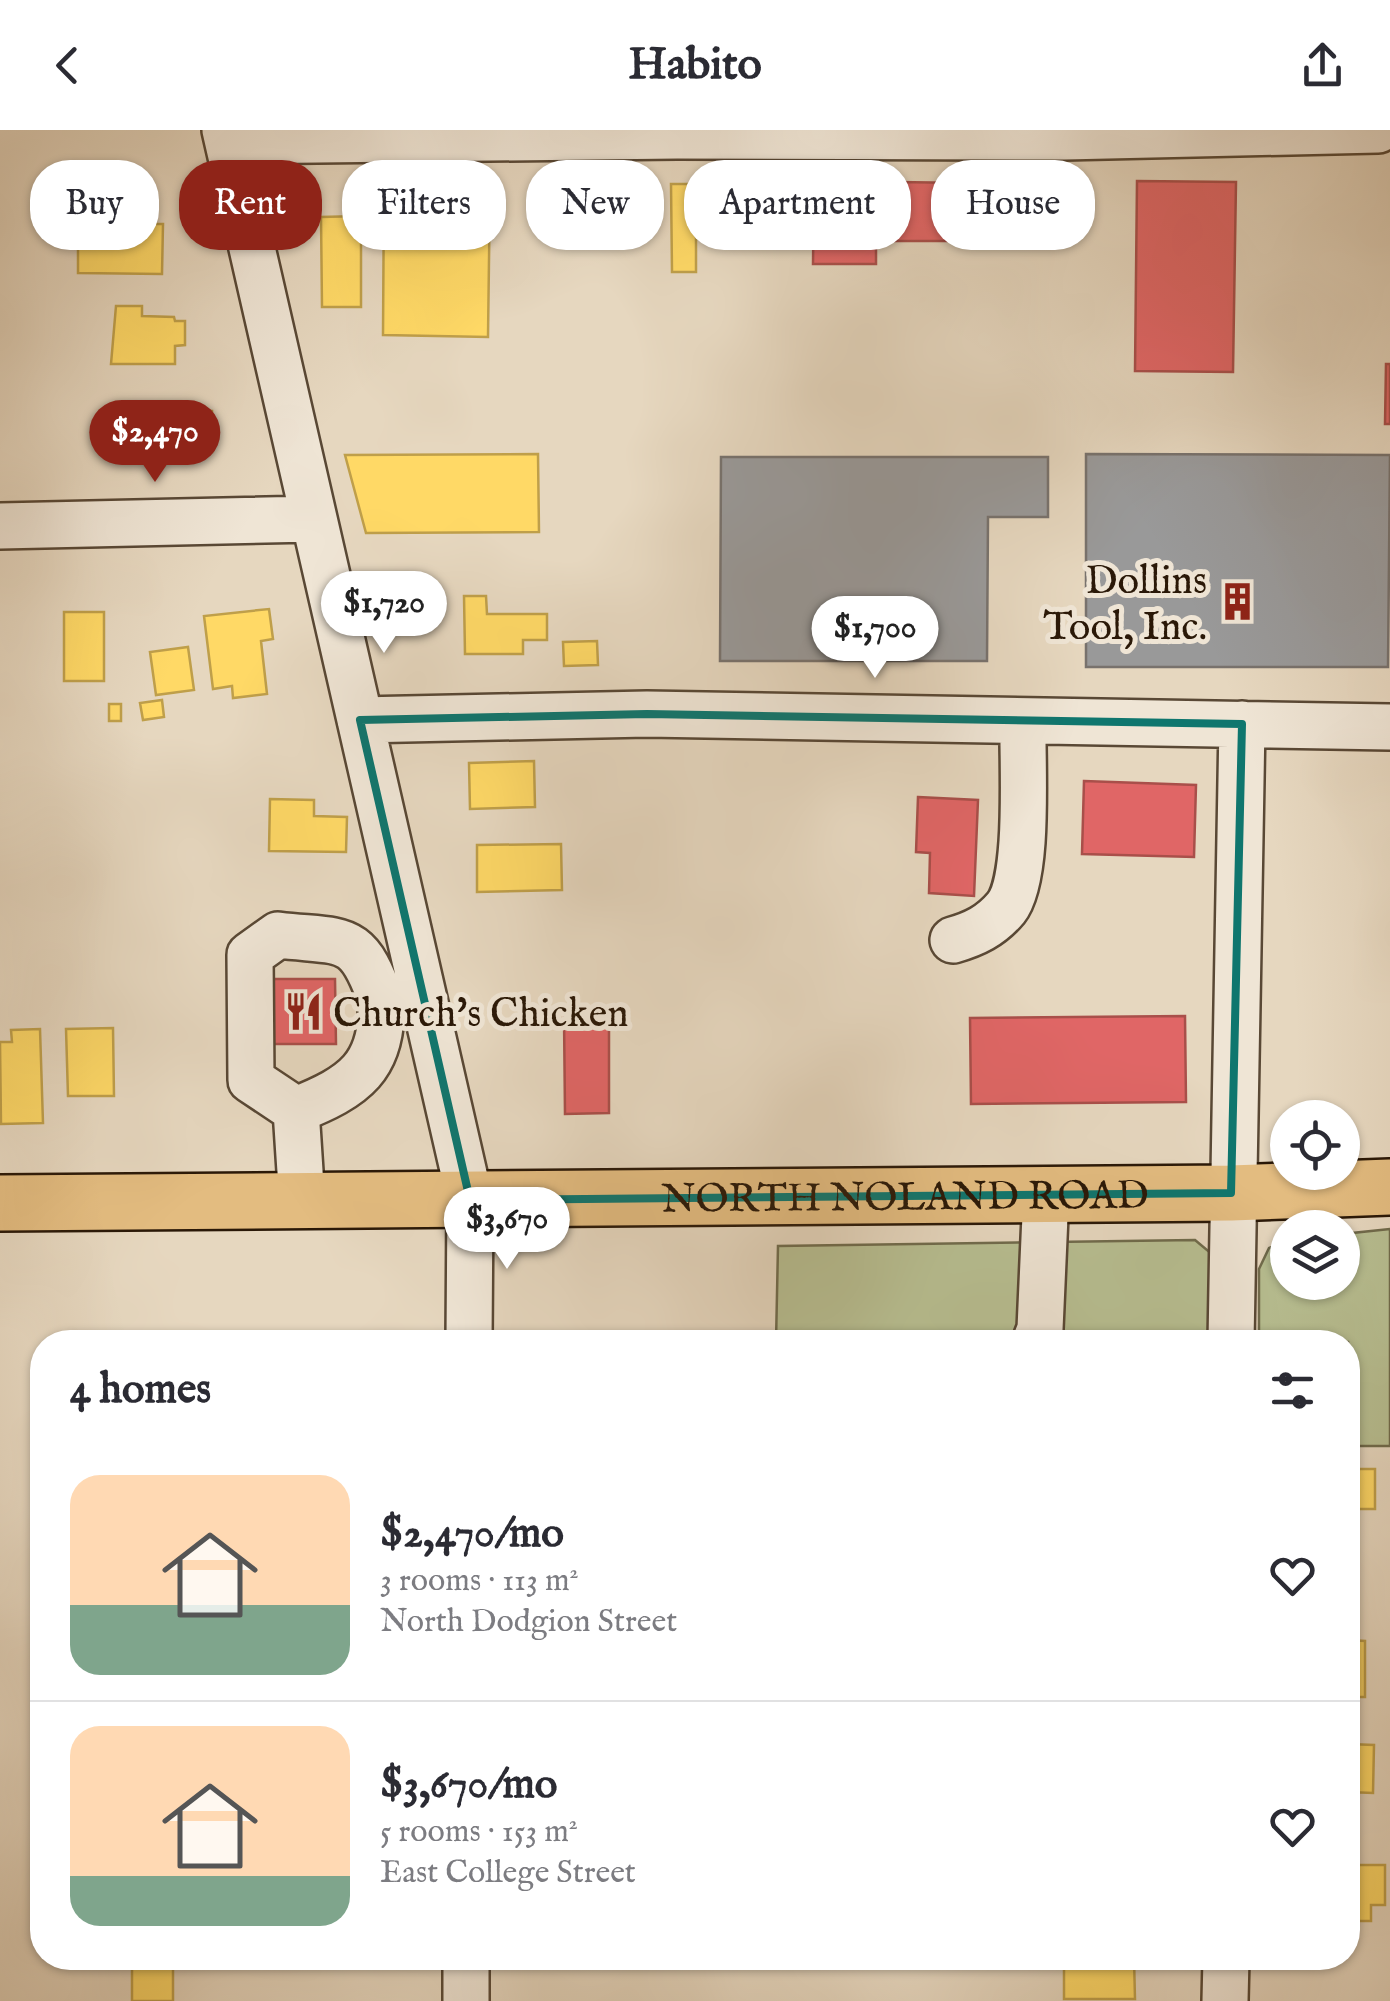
<!DOCTYPE html>
<html lang="en">
<head>
<meta charset="utf-8">
<style>
	:root { --surface:#fff; --page:#f2f2f3; --text:#2b2b33; --muted:#7c7c81; --line:#e1e1e2; --accent:#8f2418 }
	body { margin:0; font-family:"IM FELL English",serif; background:var(--page); color:var(--text); height:100vh; display:flex; flex-direction:column; font-size:38px; white-space:nowrap }
	* { box-sizing:border-box; margin:0 }
	p { font-size:32px; color:var(--muted) }
	.icon { flex:none; width:55px; height:55px; fill:none; stroke:currentColor; stroke-width:2; stroke-linecap:round; stroke-linejoin:round }
	.map { position:relative; flex:1; overflow:hidden }
	.panel { position:absolute; left:30px; top:1200px; width:1330px; height:640px; display:flex; flex-direction:column; background:var(--surface); border-radius:40px; box-shadow:0 2px 8px #0004 }
	.panel>* { flex:none }
	.banner { position:absolute; left:30px; top:30px; width:1330px; height:90px; display:flex; gap:20px }
	.tools { position:absolute; left:1270px; top:970px; display:grid; gap:20px }
	.tools a { display:grid; place-items:center; width:90px; height:90px; border-radius:50%; background:var(--surface); box-shadow:0 2px 8px #0004; font-size:50px }
	.price { position:absolute; translate:-50% -85px; padding:0 22px; border-radius:35px; background:#fff; color:#222; font-size:32px; line-height:65px; filter:drop-shadow(0 2px 5px #0008) }
	.price::after { content:''; position:absolute; left:50%; top:60px; width:30px; height:22px; margin-left:-15px; background:inherit; clip-path:polygon(0 0,100% 0,50% 100%) }
	.price.current { background:var(--accent); color:#fff }
	ul { padding:0; list-style:none }
	li { display:flex; align-items:center; gap:30px; height:250px; padding:0 40px }
	li+li { border-top:2px solid var(--line) }
	li span { display:grid; place-items:center; flex:none; width:280px; height:200px; border-radius:30px; color:#555 }
	li>.icon { margin-inline-start:auto }
	span .icon { width:120px; height:120px; fill:#fffc; stroke-width:1 }
	li b { font-size:42px }
	h2 { display:flex; justify-content:space-between; align-items:center; height:120px; padding:0 40px; font-size:42px }
	.chip { padding:0 35px; border-radius:40px; background:var(--surface); box-shadow:0 2px 8px #0004; font-size:35px; line-height:90px }
	.chip.current { background:var(--accent); color:#fff }
	header { display:flex; justify-content:space-between; align-items:center; height:130px; padding:0 40px; background:var(--surface); font-size:45px; font-weight:700 }
	.map>svg:first-child { display:block }
</style>
</head>
<body>
<header><svg class="icon" aria-label="back" viewBox="0 0 24 24"><path d="M15 5l-7 7 7 7"/></svg>Habito<svg class="icon" aria-label="share" viewBox="0 0 24 24"><path d="M12 15V3M7 8l5-5 5 5M5 13v7h14v-7"/></svg></header>
<div class="map">
<svg width="1390" height="1871" viewBox="0 0 1390 1871">
	<rect width="100%" height="100%" fill="#e6d7bf"/>
	<filter id="stains"><feTurbulence type="fractalNoise" baseFrequency=".002" numOctaves="4"/><feColorMatrix values="0 0 0 0 .2 0 0 0 0 .09 0 0 0 0 .02 0 0 0 .5 -.17"/></filter>
	<radialGradient id="worn" r=".72"><stop offset=".6" stop-color="#630" stop-opacity="0"/><stop offset="1" stop-color="#630" stop-opacity=".3"/></radialGradient>
	<!-- green -->
	<path fill="#b7be91" stroke="#706b4c" stroke-width="2.5" d="M1390 1099V1316H1348V1212H1259V1139L1269 1118 1287 1111 1288 1152H1342L1343 1104Z
		M1195 1110 1213 1125V1212H776L778 1116Z"/>
	<!-- homes -->
	<path fill="#ffd966" stroke="#bf9f4a" stroke-width="2.5" d="M384 52 490 53 488 207 383 205Z
		M671 54H696V142H672Z
		M361 86V177H322L321 87Z
		M78 94H163L162 144 78 143Z
		M116 176H142V186L174 187 175 191H185V215L175 216V234H111Z
		M212 281V322L145 323 144 282Z
		M538 324 539 402 366 403 345 325Z
		M464 466H486L487 484H547V510H523V524H465Z
		M269 479 273 509 261 511 267 564 233 568 232 556 213 559 204 486Z
		M64 482H104V551H64Z
		M597 511 598 535 564 536 563 512Z
		M188 517 194 560 156 565 150 522Z
		M162 570 164 587 143 590 140 573Z
		M109 574H121V591H109Z
		M534 631 535 677 470 679 469 633Z
		M270 669 314 670V686L347 687 346 722 269 721Z
		M561 714 562 760 477 762V715Z
		M113 898 114 966H68L66 899Z
		M40 899 43 993 1 994 0 912H12L11 900Z
		M1348 1339H1375V1379H1348Z
		M41 1402 42 1403V1501H39Z
		M1348 1510 1365 1511V1567H1348Z
		M1348 1614 1374 1615 1373 1663 1348 1662Z
		M1348 1735H1385V1775H1371V1791H1348Z
		M132 1828H173V1871H132Z
		M1064 1828H1134L1135 1869H1064Z"/>
	<!-- shops -->
	<path fill="#e06666" stroke="#a94f4a" stroke-width="2.5" d="M1137 51 1236 52 1233 242 1135 241Z
		M895 52 968 53V91H985V111H894Z
		M814 54H876V134H813Z
		M1386 234H1390V294H1385Z
		M1084 651 1196 655 1194 727 1082 724Z
		M918 667 978 670 974 766 929 763 930 723 916 722Z
		M270 849H335L336 914H271Z
		M1185 886 1186 972 971 974 970 888Z
		M564 887H609V983L565 984Z"/>
	<!-- industry -->
	<path fill="#999" stroke="#78726d" stroke-width="2.5" d="M1086 324 1390 325 1388 537H1086Z
		M721 327H1048V387H988L987 531H720Z"/>
	<g fill="none" stroke-linecap="round" stroke-linejoin="round">
		<defs>
			<path id="minor" d="M225 0 470 1070 469 1212
				M228 11 677 6 1064 7 1378 0
				M0 396 312 389
				M360 590 647 584 1390 597
				M953 810C974 804 991 796 1006 778 1030 748 1022 633 1023 591
				M296 980 251 950 250 825 278 805C344 813 357 801 381 870
				M302 1072 296 980C354 957 384 937 381 870L408 867
				M1035 1212 1040 1199 1046 1063
				M1231 1212 1242 594
				M466 1871V1828
				M1225 1871 1226 1828"/>
			<g id="major">
				<path id="s1" d="M0 1073 1231 1063 1390 1057"/>
			</g>
		</defs>
		<!-- minor casing -->
		<use href="#minor" stroke="#594835" stroke-width="50"/>
		<!-- major casing -->
		<use href="#major" stroke="#2a1807" stroke-width="60"/>
		<!-- minor -->
		<use href="#minor" stroke="#efe5d5" stroke-width="45"/>
		<!-- major -->
		<use href="#major" stroke="#e3bc80" stroke-width="55"/>
	</g>
	<!-- marked area -->
	<path fill="none" stroke="#0f766e" stroke-width="8" stroke-linejoin="round" d="M647 584 1242 594 1231 1063 470 1070 360 590Z"/>
	<!-- icons -->
	<defs>
		<symbol id="building-bare" viewBox="-9 -9 18 18"><path d="M-4-6H4V6H1V3H-1V6H-4ZM-2.5-4.3h1.7v1.8h-1.7ZM.8-4.3h1.7v1.8H.8ZM-2.5-1h1.7V.8h-1.7ZM.8-1h1.7V.8H.8Z" fill="#8f2418" stroke="#efe5d5" stroke-width="2.5" paint-order="stroke"/></symbol>
		<symbol id="restaurant-bare" viewBox="-9 -9 18 18"><path d="M-5-6h1v4h1v-4h1v4h1v-4h1v5L-1.5 .5V6h-2V.5L-5-1ZM5-6V6H3V1.5H1.5Q1.5-4 5-6Z" fill="#8f2418" stroke="#efe5d5" stroke-width="2.5" paint-order="stroke"/></symbol>
	</defs>
	<g fill-rule="evenodd">
		<use href="#building-bare" x="1210" y="444" width="55" height="55"/>
		<use href="#restaurant-bare" x="276" y="854" width="55" height="55"/>
	</g>
	<g text-anchor="middle" stroke-width="10" stroke-linejoin="round" paint-order="stroke">
		<!-- poi labels -->
		<g font-size="40" fill="#2a1807" stroke="#efe5d5" text-anchor="end">
			<text x="1207" y="463">Dollins<tspan x="1207" dy="46">Tool, Inc.</tspan></text>
			<text x="333" y="896" text-anchor="start">Church's Chicken</text>
		</g>
		<!-- street labels -->
		<g font-size="40" fill="#2a1807" stroke="#efe5d5">
			<text dy="14" stroke="none"><textPath href="#s1" startOffset="905">NORTH NOLAND ROAD</textPath></text>
		</g>
	</g>
	<rect width="100%" height="100%" filter="url(#stains)"/>
	<rect width="100%" height="100%" fill="url(#worn)"/>
</svg>
<div class="tools">
<a><svg class="icon" aria-label="locate" viewBox="0 0 24 24"><circle cx="12" cy="12" r="6"/><path d="M12 2v4M12 18v4M2 12h4M18 12h4"/></svg></a>
<a><svg class="icon" aria-label="layers" viewBox="0 0 24 24"><path d="M12 4l9 5-9 5-9-5zM3 14l9 5 9-5"/></svg></a>
</div>
<b class="price current" style="left:155px;top:355px">$2,470</b>
<b class="price" style="left:384px;top:526px">$1,720</b>
<b class="price" style="left:875px;top:551px">$1,700</b>
<b class="price" style="left:507px;top:1142px">$3,670</b>
<div class="banner">
<a class="chip">Buy</a>
<a class="chip current">Rent</a>
<a class="chip">Filters</a>
<a class="chip">New</a>
<a class="chip">Apartment</a>
<a class="chip">House</a>
</div>
<section class="panel">
<h2>4 homes<svg class="icon" aria-label="filters" viewBox="0 0 24 24"><path d="M4 7h16M4 17h16"/><circle cx="9" cy="7" r="2"/><circle cx="15" cy="17" r="2"/></svg></h2>
<ul>
<li><span style="background:linear-gradient(#ffd9b3 65%,#7fa58c 0)"><svg class="icon" aria-label="home" viewBox="0 0 24 24"><path d="M3 11l9-7 9 7M6 9v11h12V9"/></svg></span><div><b>$2,470/mo</b><p>3 rooms · 113 m²</p><p>North Dodgion Street</p></div><svg class="icon" aria-label="heart" viewBox="0 0 24 24"><path d="M12 20l-8-8c-3-5 5-10 8-4 3-6 11-1 8 4z"/></svg></li>
<li><span style="background:linear-gradient(#ffd9b3 75%,#7fa58c 0)"><svg class="icon" aria-label="home" viewBox="0 0 24 24"><path d="M3 11l9-7 9 7M6 9v11h12V9"/></svg></span><div><b>$3,670/mo</b><p>5 rooms · 153 m²</p><p>East College Street</p></div><svg class="icon" aria-label="heart" viewBox="0 0 24 24"><path d="M12 20l-8-8c-3-5 5-10 8-4 3-6 11-1 8 4z"/></svg></li>
</ul>
</section>
</div>
</body>
</html>
